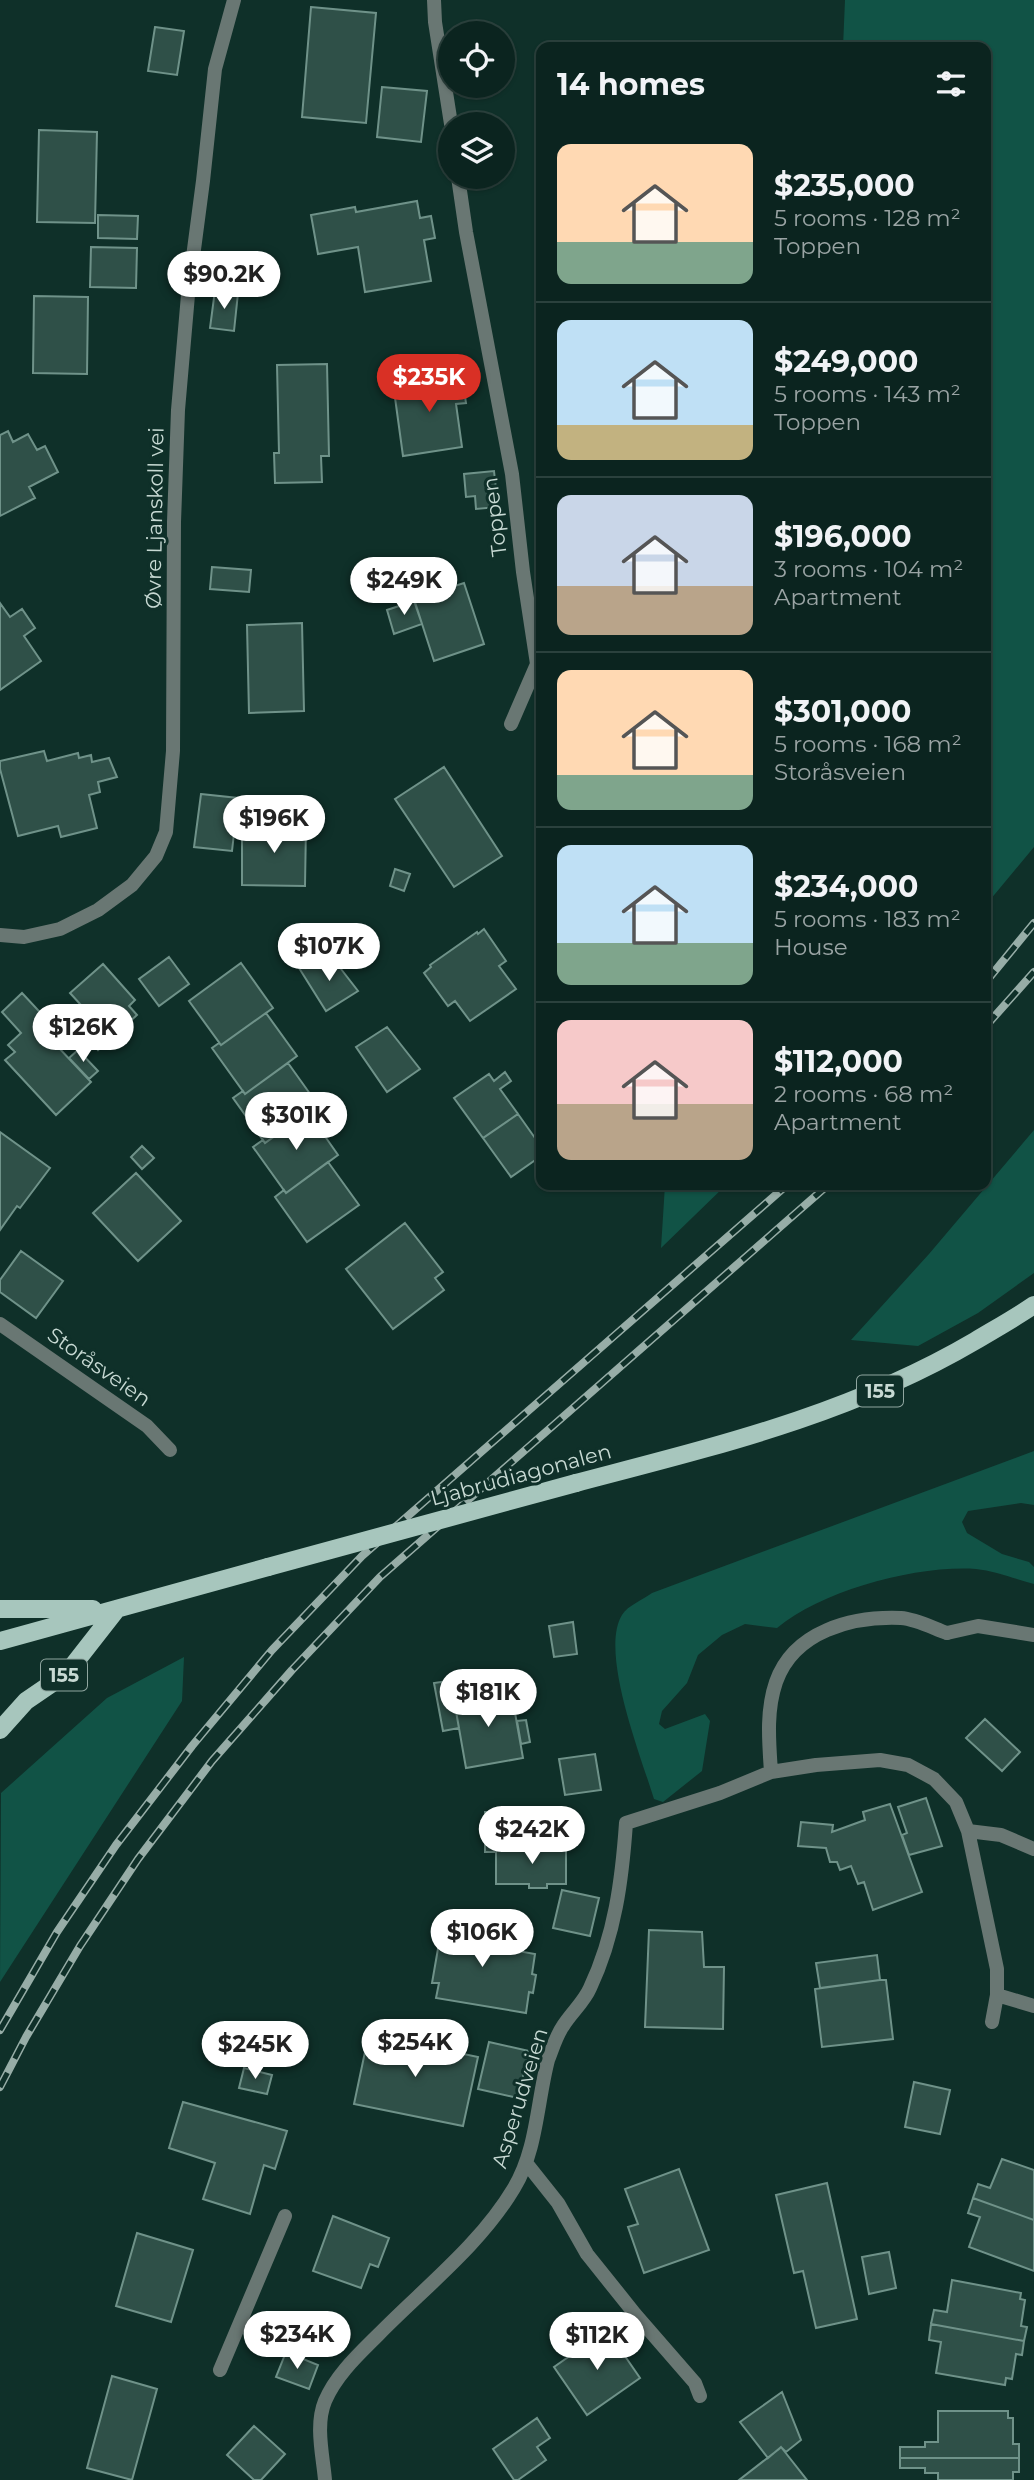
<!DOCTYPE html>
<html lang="en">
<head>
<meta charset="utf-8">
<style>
	:root { --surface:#0b241f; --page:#142c28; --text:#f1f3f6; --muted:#9aa4a4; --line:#2b413d; --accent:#d93025 }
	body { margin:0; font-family:Montserrat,sans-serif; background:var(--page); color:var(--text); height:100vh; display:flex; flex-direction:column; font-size:26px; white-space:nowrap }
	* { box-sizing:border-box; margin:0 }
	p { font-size:23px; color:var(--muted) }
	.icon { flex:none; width:38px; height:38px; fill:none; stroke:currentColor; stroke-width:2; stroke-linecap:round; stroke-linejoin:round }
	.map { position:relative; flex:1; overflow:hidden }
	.sheet { position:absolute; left:536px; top:42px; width:455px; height:1148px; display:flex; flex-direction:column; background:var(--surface); border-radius:14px; box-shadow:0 2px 5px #0004,0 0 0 2px var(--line) }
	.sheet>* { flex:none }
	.tools { position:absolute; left:438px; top:21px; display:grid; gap:14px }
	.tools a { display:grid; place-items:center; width:77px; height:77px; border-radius:50%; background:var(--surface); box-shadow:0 2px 5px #0004,0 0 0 2px var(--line); font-size:35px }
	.price { position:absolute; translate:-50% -60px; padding:0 16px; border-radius:24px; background:#fff; color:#222; font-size:23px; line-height:46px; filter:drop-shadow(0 2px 4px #0008) }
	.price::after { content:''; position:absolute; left:50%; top:42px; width:21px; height:16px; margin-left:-10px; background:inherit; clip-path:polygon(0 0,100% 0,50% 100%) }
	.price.on { background:var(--accent); color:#fff }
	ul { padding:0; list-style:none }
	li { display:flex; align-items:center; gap:21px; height:175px; padding:0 21px }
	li+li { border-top:2px solid var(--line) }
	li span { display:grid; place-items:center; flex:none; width:196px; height:140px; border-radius:14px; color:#555 }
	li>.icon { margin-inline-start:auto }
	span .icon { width:84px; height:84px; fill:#fffc; stroke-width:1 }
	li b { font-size:30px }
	h2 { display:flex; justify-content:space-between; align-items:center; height:84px; padding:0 21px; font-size:30px }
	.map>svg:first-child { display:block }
</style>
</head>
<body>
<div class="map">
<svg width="1034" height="2480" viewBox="0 0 1034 2480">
	<rect width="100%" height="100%" fill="#0f3029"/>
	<!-- green -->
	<path fill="#115346" d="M845 0H1034V847L985 906V47H843Z
		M1034 1130V1273L978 1313 918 1346 851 1340 929 1254Z
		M665 1185H726L661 1248Z
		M1034 1451V1505L1021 1503 968 1511 962 1522 967 1533 1002 1554 1029 1562 1034 1567V1584C1015 1579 995 1571 976 1569 917 1565 823 1590 777 1628L745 1624 722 1635 698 1655 687 1683 662 1711 659 1724 665 1729 705 1714 710 1721 702 1771 663 1802 654 1799C642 1759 599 1652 622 1615 627 1606 644 1599 652 1593Z
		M184 1657 182 1701 0 1982 1 1793 107 1698Z"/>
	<!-- building -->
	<path fill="#2f5048" stroke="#6f9289" stroke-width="2" d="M311 7 376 13 366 123 302 117Z
		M155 27 184 31 177 75 148 71Z
		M382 87 427 91 421 142 377 137Z
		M39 130 97 132 95 223 37 222Z
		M417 201 420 218 431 216 435 238 424 240 431 281 365 292 358 247 318 254 311 215 355 207 356 212Z
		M98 215 138 216 137 239 98 238Z
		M91 247 137 248 136 288 90 287Z
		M215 290 238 293 234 331 210 328Z
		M34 296 88 297 87 374 33 373Z
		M327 364 329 456H321L322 482 275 483 274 453H279L277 365Z
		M451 375V379L462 377 466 403 456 404 462 447 403 456 393 383Z
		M8 431 13 442 28 434 37 450 45 446 58 472 29 487 35 498 0 516V435Z
		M494 471 498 507 476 509 475 496 466 497 464 474Z
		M212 567 251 570 249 592 210 589Z
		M464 583 484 644 434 661 414 599Z
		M414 601 422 624 394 634 387 610Z
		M0 603 10 617 22 609 35 628 24 636 41 661 0 690Z
		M302 623 304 711 249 713 247 625Z
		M44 751 47 761 78 753 79 758 91 755 92 762 109 758 117 777 98 782 100 792 89 795 97 828 61 837 58 826 18 836 0 769V761Z
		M444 767 502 856 454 887 395 799Z
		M201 794 238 798 232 851 194 847Z
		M242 824 306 825 305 886 242 885Z
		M395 869 410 874 404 891 390 886Z
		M484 929 506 961 499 966 516 989 470 1021 455 1001 448 1006 424 973 431 967 430 965 477 932 478 934Z
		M169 957 189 984 159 1006 139 979Z
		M334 960 358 991 326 1011 299 968Z
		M241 963 273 1008 221 1045 189 1001Z
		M103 964 135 1000 129 1006 137 1015 98 1050 78 1028 91 1016 70 993Z
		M22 993 50 1023 42 1030 91 1082 56 1115 5 1060 15 1052 8 1045 21 1033 2 1012Z
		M266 1013 297 1056 245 1094 212 1048 219 1043 221 1045Z
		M387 1027 420 1069 387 1092 356 1047Z
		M78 1050 98 1071 89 1079 69 1058Z
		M288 1063 318 1105 265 1143 233 1098 243 1091 245 1094Z
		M505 1072 511 1081 500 1089 518 1114 483 1138 454 1098 489 1074 494 1081Z
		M308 1112 338 1155 286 1193 253 1147 263 1140 265 1143Z
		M518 1114 535 1138 541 1134V1156L511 1177 483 1138Z
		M0 1132 50 1168 20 1208 17 1206 0 1230Z
		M142 1146 154 1158 142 1169 131 1157Z
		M328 1162 359 1205 307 1242 275 1197 284 1190 286 1193Z
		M136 1173 181 1221 138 1261 93 1213Z
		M405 1223 443 1272 435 1278 444 1290 393 1329 346 1269Z
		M21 1251 63 1281 36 1318 0 1292V1280Z
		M573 1622 577 1654 554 1657 549 1626Z
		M468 1678 472 1697 454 1700 459 1728 443 1731 434 1683Z
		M511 1690 523 1758 466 1768 454 1700Z
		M985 1719 1020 1752 1002 1771 966 1738Z
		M526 1720 530 1742 521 1744 517 1721Z
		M595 1754 601 1790 565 1795 559 1759Z
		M926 1798 942 1846 909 1855 902 1835 907 1833 898 1807Z
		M890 1804 922 1892 873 1910 864 1882 858 1884 851 1866 840 1870 837 1862H830L826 1848 798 1846 801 1822 833 1825 832 1832 865 1820 863 1812Z
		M518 1808H535V1812H555V1848H496V1852H485V1812H518Z
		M555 1843H566V1884H547V1888H529V1884H496V1848H555Z
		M562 1890 599 1898 590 1936 553 1928Z
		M450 1917 493 1924 489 1946 535 1954 532 1974 536 1975 533 1993 529 1992 526 2013 436 1998 439 1983H432L439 1943 446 1944Z
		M649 1930 702 1932 704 1967H724L723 2029 645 2027Z
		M877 1955 880 1980 820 1988 816 1963Z
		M880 1980H886L893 2039 822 2047 815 1989Z
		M377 2024 394 2028 392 2039 478 2057 463 2126 354 2104 369 2033 375 2035Z
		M489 2042 529 2051 518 2098 478 2089Z
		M244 2068 272 2075 267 2094 239 2088Z
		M914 2082 950 2090 940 2134 905 2127Z
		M183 2102 287 2131 275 2169 264 2165 250 2214 203 2199 215 2163 169 2148Z
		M1002 2159 1034 2170V2220L973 2198 978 2184 990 2188Z
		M679 2169 709 2250 644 2273 628 2227 638 2224 625 2189Z
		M827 2183 857 2319 816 2328 803 2271 794 2273 776 2195Z
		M973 2198 1034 2220V2271L969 2247 980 2217 968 2213Z
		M333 2216 389 2238 378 2267 370 2264 361 2288 313 2271Z
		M137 2233 193 2250 171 2322 116 2306Z
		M889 2252 896 2288 869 2294 862 2257Z
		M952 2280 1021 2293 1020 2299 1025 2300 1021 2326 1027 2327 1024 2341 931 2324 934 2310 947 2312Z
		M931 2324 1024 2341 1022 2355 1016 2354 1012 2379 1006 2378 1005 2385 936 2373 941 2342 929 2340Z
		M607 2330 640 2378 587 2415 554 2367Z
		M286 2352 318 2365 309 2389 276 2377Z
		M112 2376 157 2389 132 2480 87 2468Z
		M782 2392 801 2440 786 2452 781 2447 768 2458 740 2422Z
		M938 2411H1008V2418H1013V2444H1019V2458H900V2447H925V2442H938Z
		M537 2418 550 2438 537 2447 546 2460 518 2480H514L493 2449Z
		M254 2426 285 2454 261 2480H254L227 2455Z
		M781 2447 807 2480H739L779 2449Z
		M900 2458H1019V2472H1013V2480H938V2473H925V2468H900Z"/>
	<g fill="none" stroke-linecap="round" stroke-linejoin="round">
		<!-- lane -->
		<path stroke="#697773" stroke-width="14" d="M771 1772C769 1742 766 1711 776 1682 794 1631 852 1616 901 1618 916 1619 933 1628 947 1633
			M968 1831 1001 1835 1034 1849
			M997 1995 1034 2006
			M527 2164 558 2203 587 2254 635 2314 695 2383 700 2396
			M220 2370 285 2216
			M325 2480C323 2456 315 2425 325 2401 336 2375 358 2355 378 2335 424 2288 480 2245 514 2188 537 2150 537 2102 548 2060 552 2050 556 2036 563 2026 571 2013 584 2002 590 1988 615 1935 622 1880 626 1823L720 1793 771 1772 816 1765 880 1760 908 1765 934 1779 956 1802 968 1831 997 1969V1995L992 2022"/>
		<!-- street -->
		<path stroke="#697773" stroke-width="14" d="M434 0 435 22 451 124
			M458 177 466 232 512 474 523 572 537 664 511 724
			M0 935 24 937 60 929 98 910 132 885 156 856 166 832 173 751 174 522 178 410 188 295 203 181 215 69 234 0
			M0 1324 147 1426 170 1450
			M947 1633 978 1626 1034 1635"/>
		<!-- primary -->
		<path stroke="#a7c6bd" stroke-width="18" d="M576 1483C716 1446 849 1415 975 1341 995 1329 1015 1318 1034 1305
			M0 1609H93
			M0 1641 268 1567
			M0 1730 26 1701 67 1673 117 1609"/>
		<defs>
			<path id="rail" d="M985 983 1034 923
				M985 1027 1034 972
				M0 2030 57 1932 116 1845 192 1746 272 1650 362 1556 787 1185
				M0 2087 26 2037 80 1946 138 1859 212 1761 292 1670 380 1577 828 1185"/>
		</defs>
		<!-- rail casing -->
		<use href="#rail" stroke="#97ada7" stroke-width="8"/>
		<!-- rail -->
		<use href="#rail" stroke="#0f3029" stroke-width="5" stroke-dasharray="16" stroke-linecap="butt"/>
		<!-- primary-bridge -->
		<path stroke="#a7c6bd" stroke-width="18" d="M268 1567 576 1483"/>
	</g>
	<g text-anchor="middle" stroke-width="6" stroke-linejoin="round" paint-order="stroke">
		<!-- shield labels -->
		<g fill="#0f3029" stroke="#90a6a0" stroke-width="2">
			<rect x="857" y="1375.5" width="46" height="31" rx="5"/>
			<rect x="41" y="1659.5" width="46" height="31" rx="5"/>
		</g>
		<g font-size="19" font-weight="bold" fill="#c7d9d3">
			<text x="880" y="1398">155</text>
			<text x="64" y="1682">155</text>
		</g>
		<!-- street labels -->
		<g font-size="21" fill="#c7d9d3" stroke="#0f3029">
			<text transform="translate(495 517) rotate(-97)" y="7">Toppen</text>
			<text transform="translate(155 518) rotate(-89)" y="7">Øvre Ljanskoll vei</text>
			<text transform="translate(99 1367) rotate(35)" y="7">Storåsveien</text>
			<text transform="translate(521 1475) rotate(-15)" y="7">Ljabrudiagonalen</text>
			<text transform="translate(520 2098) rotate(-73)" y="7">Asperudveien</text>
		</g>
	</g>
</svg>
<div class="tools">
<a><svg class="icon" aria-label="locate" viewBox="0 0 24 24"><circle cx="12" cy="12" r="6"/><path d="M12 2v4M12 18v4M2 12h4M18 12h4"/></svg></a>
<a><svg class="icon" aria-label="layers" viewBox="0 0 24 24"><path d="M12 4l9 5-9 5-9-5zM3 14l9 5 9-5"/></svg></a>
</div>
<b class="price" style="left:224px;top:311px">$90.2K</b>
<b class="price on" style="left:429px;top:414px">$235K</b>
<b class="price" style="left:404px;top:617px">$249K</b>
<b class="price" style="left:274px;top:855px">$196K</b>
<b class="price" style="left:329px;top:983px">$107K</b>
<b class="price" style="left:83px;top:1064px">$126K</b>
<b class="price" style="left:296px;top:1152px">$301K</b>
<b class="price" style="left:488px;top:1729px">$181K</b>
<b class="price" style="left:532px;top:1866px">$242K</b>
<b class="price" style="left:482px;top:1969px">$106K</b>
<b class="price" style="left:415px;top:2079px">$254K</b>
<b class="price" style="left:255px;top:2081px">$245K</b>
<b class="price" style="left:297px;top:2371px">$234K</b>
<b class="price" style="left:597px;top:2372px">$112K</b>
<section class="sheet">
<h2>14 homes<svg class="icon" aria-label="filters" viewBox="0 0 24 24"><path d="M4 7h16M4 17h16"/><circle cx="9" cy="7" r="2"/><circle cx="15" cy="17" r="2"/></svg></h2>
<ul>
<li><span style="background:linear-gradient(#ffd9b3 70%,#7fa58c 0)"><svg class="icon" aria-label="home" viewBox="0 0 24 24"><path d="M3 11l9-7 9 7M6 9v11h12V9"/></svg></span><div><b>$235,000</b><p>5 rooms · 128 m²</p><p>Toppen</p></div></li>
<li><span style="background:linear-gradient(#bfe0f5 75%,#c2b280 0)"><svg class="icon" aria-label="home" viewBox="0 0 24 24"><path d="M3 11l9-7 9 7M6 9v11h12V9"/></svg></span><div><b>$249,000</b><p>5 rooms · 143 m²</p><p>Toppen</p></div></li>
<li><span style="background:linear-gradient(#c9d6e8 65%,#b9a48a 0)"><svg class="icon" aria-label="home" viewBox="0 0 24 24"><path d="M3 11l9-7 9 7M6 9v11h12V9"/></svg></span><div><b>$196,000</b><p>3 rooms · 104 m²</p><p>Apartment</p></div></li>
<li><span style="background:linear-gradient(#ffd9b3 75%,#7fa58c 0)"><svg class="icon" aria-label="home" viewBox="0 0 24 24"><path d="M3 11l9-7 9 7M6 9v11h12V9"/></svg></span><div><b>$301,000</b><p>5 rooms · 168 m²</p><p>Storåsveien</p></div></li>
<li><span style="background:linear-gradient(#bfe0f5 70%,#7fa58c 0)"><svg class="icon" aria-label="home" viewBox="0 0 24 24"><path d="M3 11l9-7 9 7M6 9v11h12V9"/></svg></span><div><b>$234,000</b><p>5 rooms · 183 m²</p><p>House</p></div></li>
<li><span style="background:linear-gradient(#f6c9c9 60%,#b9a48a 0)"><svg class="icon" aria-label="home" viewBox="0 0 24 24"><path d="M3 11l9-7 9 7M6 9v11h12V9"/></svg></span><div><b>$112,000</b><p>2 rooms · 68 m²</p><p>Apartment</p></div></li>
</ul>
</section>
</div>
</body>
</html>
